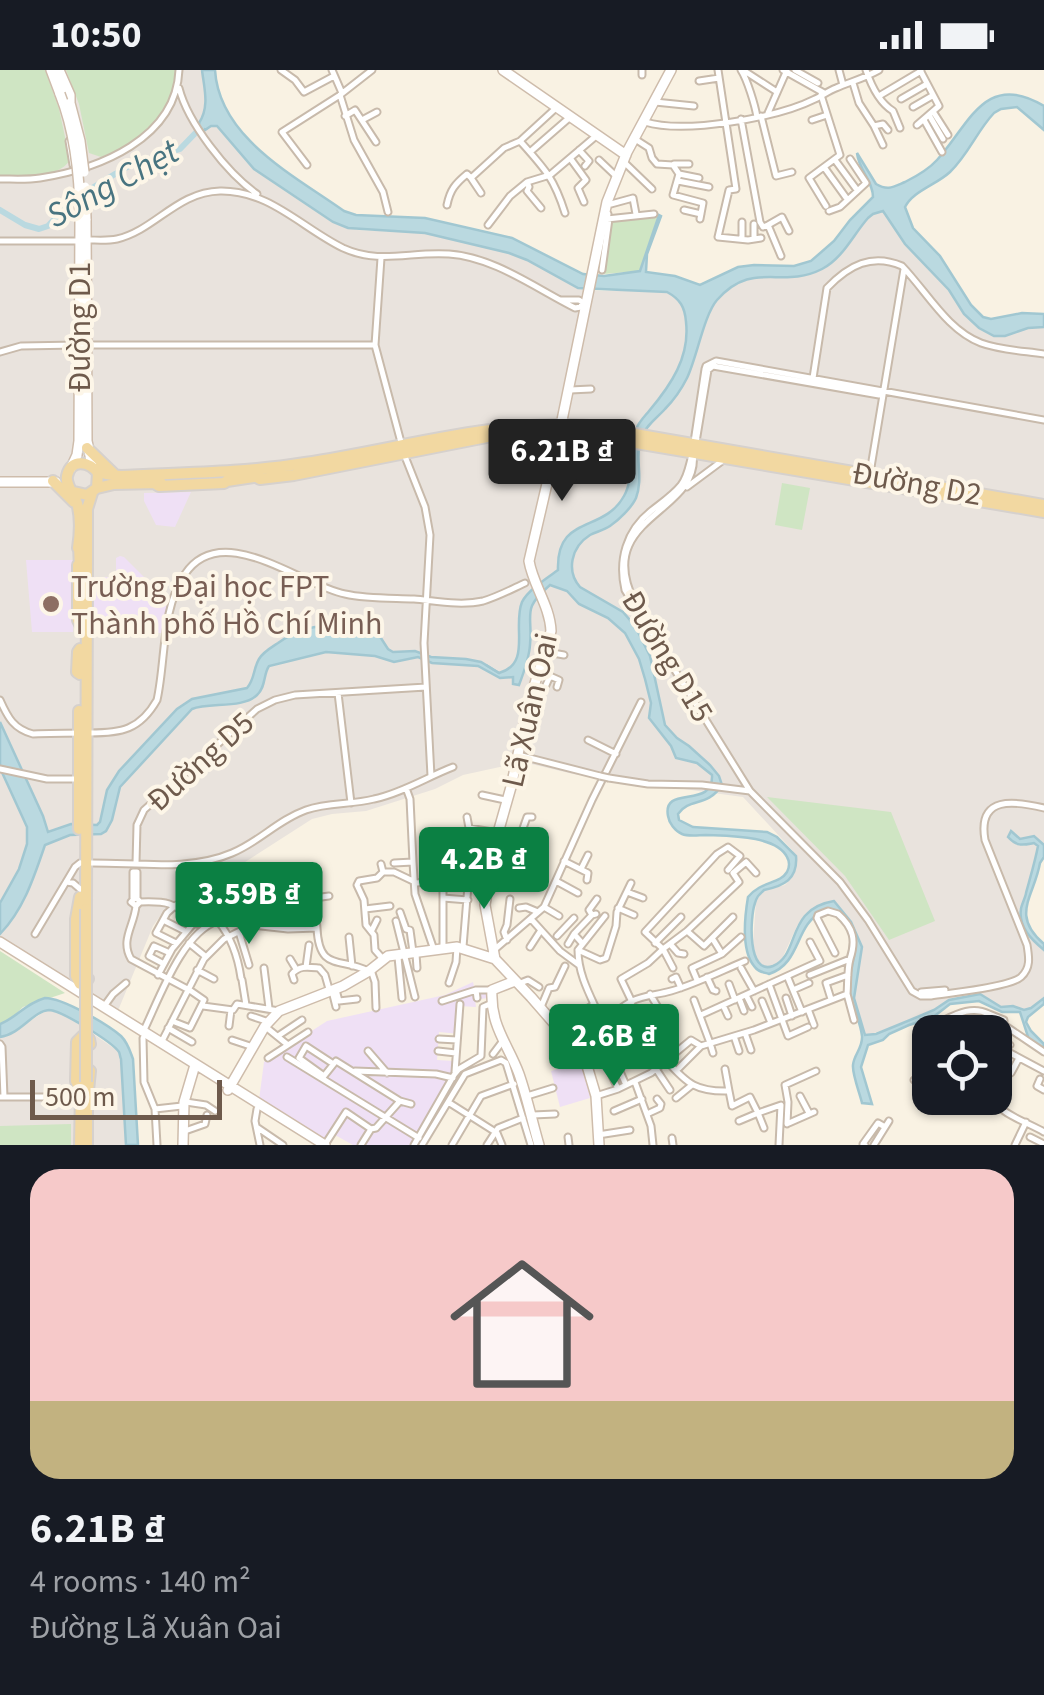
<!DOCTYPE html>
<html lang="en">
<head>
<meta charset="utf-8">
<style>
	:root { --surface:#171b24; --page:#242831; --text:#f1f3f6; --muted:#9ea1a6; --accent:#0b8043 }
	body { margin:0; font-family:"Source Sans 3",sans-serif; background:var(--page); color:var(--text); height:100vh; display:flex; flex-direction:column; font-size:38px; white-space:nowrap }
	* { box-sizing:border-box; margin:0 }
	p { font-size:32px; color:var(--muted) }
	.icon { flex:none; width:55px; height:55px; fill:none; stroke:currentColor; stroke-width:2; stroke-linecap:round; stroke-linejoin:round }
	.map { position:relative; height:1075px; overflow:hidden }
	.details { display:flex; flex-direction:column; background:var(--surface); flex:1 }
	.details>* { flex:none }
	.tools { position:absolute; left:912px; top:945px; display:grid; gap:20px }
	.tools a { display:grid; place-items:center; width:100px; height:100px; border-radius:20px; background:var(--surface); box-shadow:0 2px 8px #0004; font-size:50px }
	.scale { position:absolute; left:30px; bottom:25px; width:192px; box-sizing:border-box; padding-left:10px; border:5px solid #6e5a4c; border-top:0; font-size:28px; line-height:35px; white-space:nowrap; color:#6e5a4c; -webkit-text-stroke:8px #fdf6e8; paint-order:stroke }
	.price { position:absolute; translate:-50% -85px; padding:0 22px; border-radius:10px; background:var(--accent); color:#fff; font-size:32px; line-height:65px; filter:drop-shadow(0 2px 5px #0008) }
	.price::after { content:''; position:absolute; left:50%; top:60px; width:30px; height:22px; margin-left:-15px; background:inherit; clip-path:polygon(0 0,100% 0,50% 100%) }
	.price.selected { background:#222; color:#fff }
	ul { padding:0; list-style:none }
	li { display:grid; align-content:center; gap:20px; height:530px; padding:0 30px }
	li span { display:grid; place-items:center; height:310px; border-radius:30px; color:#555 }
	li>.icon { margin-inline-start:auto }
	span .icon { width:180px; height:180px; fill:#fffc; stroke-width:1 }
	li b { font-size:42px }
	.status { display:flex; justify-content:space-between; align-items:center; height:70px; padding:0 50px; background:var(--surface); direction:ltr }
	.status svg { height:28px; fill:currentColor }
	.map>svg:first-child { display:block }
</style>
</head>
<body>
<div class="status"><b>10:50</b><svg viewBox="0 0 49 12"><path d="M0 12V9h3v3zM5 12V6h3v6zM10 12V3h3v9zM15 12V0h3v12zM26 1h20v11H26zM47 4h2v5h-2z"/></svg></div>
<div class="map">
<svg width="1044" height="1075" viewBox="0 0 1044 1075">
	<rect width="100%" height="100%" fill="#f9f2e3"/>
	<!-- industrial -->
	<path fill="#e9e3dd" d="M0 0H202L206 28 254 99 333 152 357 160 425 163 509 183 527 190 578 218 600 221H661L718 229 737 212 750 207 795 208 821 200 843 182 868 148 873 144 883 141 905 174 949 220 964 244 979 258 1005 266 1028 258 1044 257V775L1034 766 1021 770 1011 761 1008 765 1024 776 1033 773 1038 776 1034 799 1027 814 1026 825 1020 841 1029 866 1044 880V928L1031 938 1024 940 1013 936 1001 937 979 924 949 930 934 940 898 955 865 966 854 928 862 877 851 852 831 831 805 844 797 856 781 891 768 898 760 896 757 893 753 873 756 831 764 820 785 815 795 802 793 781 743 727 573 704 523 692 463 705 435 719 366 741 332 744 312 749 242 794 201 805 163 842 153 856 117 943 0 868Z
		M47 940H54L70 948 118 981 121 989 126 1075H0V967L7 966Z"/>
	<!-- education -->
	<path fill="#efe0f5" d="M191 422 175 457 156 455 144 431V423Z
		M120 486 124 487 168 531 162 563H93L92 507H116V488Z
		M26 490H73V562H32Z
		M473 912 475 921 486 917 487 928 475 930 476 937 460 936V964L439 962 437 990 454 991 455 999 412 1075H353L335 1065 329 1073 259 1030 264 992 327 951 445 925Z
		M582 992 590 1028 560 1037 551 1001Z"/>
	<!-- green -->
	<path fill="#cfe5c3" d="M0 0H45L59 39 70 90C57 110 22 105 0 105Z
		M66 0H175C175 42 138 74 101 87L89 83 79 34Z
		M658 145 640 201 604 204 611 152Z
		M782 413 810 418 802 460 775 455Z
		M767 727 891 742 935 851 889 870 845 806Z
		M0 881 65 923 23 937 6 953 0 954Z
		M71 1054V1075H0V1056Z"/>
	<!-- water -->
	<path fill="#bad9e0" stroke="#a1c7d1" stroke-width="2.5" d="M202 0H215C219 68 295 106 344 141L356 145 425 148 512 168 583 204 604 206 640 201 659 145 661 146 647 184 646 202 675 206 700 215 738 197 754 195 794 196 811 191 834 171 850 150 873 127C873 111 859 101 857 83L876 114C888 121 893 117 905 112 917 106 928 100 937 90 969 55 985 0 1044 36V60L1017 37 1001 39 994 43C977 61 968 85 950 102 936 115 913 121 905 137L913 158 940 186 971 235 983 247 991 249 1022 243 1044 244V257L1028 258 1005 266H994L979 258 964 244 949 220 905 174 883 141 873 144 868 148C853 165 843 188 822 199 781 220 753 189 717 230 704 245 697 287 687 308 682 318 674 330 665 339 657 348 646 355 641 368 634 387 644 407 636 428 632 437 619 450 610 456 604 460 596 462 590 465 571 477 566 501 580 517L623 542 635 556 650 586 665 655 677 668 689 676 710 695 719 706 722 715C707 738 690 727 678 744L679 750 693 757 767 762 777 767 796 786C798 809 784 816 764 820 759 825 757 826 755 833 750 847 747 906 773 896 801 884 785 839 834 831L851 852 862 877 854 928 865 965 876 964 898 955 934 940 949 930 980 924 1001 937 1013 936 1024 940 1031 938 1044 928V934L1028 947 1026 952 1031 961 1044 974 1043 978 1029 970 1020 942H1002L979 931 950 934 932 948 909 955 889 964 883 970 868 975 861 997 872 1034 862 1033C860 1024 852 1004 853 995 854 984 863 978 862 966 860 948 849 932 849 913 850 900 858 878 855 867 852 854 838 834 823 841 794 855 802 893 769 904 763 902 758 902 754 896 741 880 745 845 748 827 761 811 780 814 787 802 790 796 790 792 787 787 776 765 727 766 706 765 699 765 689 767 682 764 675 761 669 753 668 746 662 714 714 740 712 705L697 693 676 688 671 676 649 648 651 633 645 609 639 589 625 563 608 548 579 534 567 521 550 515C521 540 533 543 530 575 529 588 524 602 519 615L513 614V607L500 608 478 596 432 593 418 587 394 592 375 586 326 582 269 596C263 605 266 617 257 625 243 639 209 632 192 639L120 717 112 750 106 761 101 764 70 765 45 775C34 807 24 839 0 864V833L19 799 27 774V757L0 698V652L43 746 48 762 71 754 97 755 100 752 107 720 119 701 177 639 192 629 247 618C255 609 253 599 259 589 263 582 272 577 278 573 307 552 346 550 379 565L388 579 393 582 415 581 431 587 466 589 481 592 499 603C532 594 512 556 522 532 528 520 547 508 558 500 556 444 603 464 624 426 635 407 627 381 636 359 639 352 644 347 649 341 671 315 690 287 686 252 685 237 680 229 667 222L578 218 527 190 509 183 425 163 348 158 333 152 254 99 217 56H211L205 60 199 53C210 36 204 18 202 0Z
		M1011 761 1020 769 1034 766 1044 775V787L1040 793C1034 827 1010 845 1044 874V880C1032 870 1018 857 1021 839 1021 836 1026 826 1026 823 1030 808 1035 792 1038 776L1034 773C1023 775 1017 777 1008 767Z
		M45 928C63 928 107 954 121 966 128 973 130 981 133 989L138 1075H126L121 989C120 987 120 984 119 982 112 972 61 940 49 940 33 941 21 964 0 967V954C18 947 24 934 45 928Z"/>
	<g fill="none" stroke-linecap="round" stroke-linejoin="round">
		<!-- stream -->
		<path stroke="#a1c7d1" stroke-width="2.5" d="M486 595 499 603"/>
		<!-- river -->
		<path stroke="#bad9e0" stroke-width="6" d="M0 140 25 155 39 159 48 156 71 131 115 104 131 95 180 79 208 50"/>
		<defs>
			<path id="street" d="M281 0 295 10 304 22 334 6
				M332 0 342 23
				M718 0 736 119 729 120 718 167 748 170 761 168
				M741 0C747 9 755 35 757 47
				M783 0 824 23
				M795 0 818 13
				M839 0 843 15
				M866 0C871 15 880 33 893 41L900 58
				M746 2 777 22
				M642 5V0
				M699 11 719 8
				M853 13 859 33 874 56 883 54 888 60
				M179 18C188 53 227 103 257 124
				M340 25 354 70 383 122 388 142
				M821 25 840 85 809 108 826 136
				M879 26 921 1
				M901 29 927 14
				M655 32 694 36
				M913 37 932 26
				M768 43 787 0
				M934 43 948 65
				M929 45 943 69
				M345 46 355 40 376 72
				M761 46 776 106 792 102
				M741 49 760 152 763 157 768 155 781 186
				M362 50 377 42
				M812 50 827 45
				M924 50 942 82
				M645 52C685 64 777 48 815 29 822 26 828 21 836 18 850 12 865 8 879 0
				M917 55 939 36 920 0
				M874 56 883 75
				M635 69 649 78 652 88 657 94 673 95 679 104 673 125 703 133 700 149
				M69 71 73 95
				M520 71C545 99 554 108 565 143
				M579 80 589 91 585 96
				M530 82 569 48
				M570 88 586 110 578 118 584 132
				M599 90 617 107
				M835 90 857 120
				M626 94 652 119
				M674 94H689
				M307 95 282 62 340 25 372 0
				M824 97 847 129
				M679 104 699 108
				M471 108 481 123
				M0 109C13 109 27 110 40 108 99 99 176 69 179 0
				M678 111 709 117
				M527 112 529 117 527 121 541 138
				M611 134 633 128 636 144
				M447 135C450 120 455 114 467 104L471 108 504 78 520 71 556 38
				M684 140 701 144
				M829 141 840 137 866 113 850 89
				M608 144 607 149 654 144
				M742 152V169
				M488 155 510 126 527 112 550 105 596 66
				M768 155 782 147 789 161
				M754 169V154
				M87 170C97 170 108 171 117 169 155 160 177 122 220 121 269 120 302 158 343 178 380 195 411 181 449 184 494 187 535 218 575 238L581 237 582 232 579 230H561
				M0 171H80
				M381 188 375 275 402 376
				M602 200 609 149
				M88 275H375
				M0 282 21 276 77 275
				M813 308 827 218C849 195 872 183 902 196 927 222 947 260 981 273 1000 280 1024 281 1044 284
				M570 320 591 319
				M694 372 705 299 706 296 716 291 1044 350
				M696 372 708 300 713 296 879 325 883 323
				M404 384 425 437 430 465 424 573 431 706
				M692 385C689 395 688 406 681 415 673 425 661 433 651 441 626 461 618 490 625 520L750 721 840 812 868 850 912 921 921 926H931C949 923 1010 917 1021 907 1031 898 1029 887 1027 875L985 770C977 725 1015 731 1044 738
				M870 403 904 199
				M549 405 573 408
				M687 417 722 391
				M635 533C591 445 702 445 693 382
				M547 582 564 585
				M546 615 550 606 559 610 557 617
				M338 623 351 733
				M0 630C8 648 14 659 33 664 52 663 71 663 90 663 121 663 140 660 157 630 166 590 161 539 185 504 222 449 300 515 345 524 367 529 392 528 414 529 436 531 461 536 483 531 497 527 512 519 525 513
				M588 670 616 684
				M518 685 600 706
				M0 699 47 709H76
				M609 708 648 714 702 715 750 721
				M406 718 410 729 413 792
				M482 725 505 730
				M467 747 469 758 498 763
				M522 761 527 747H532
				M494 777 517 783 522 761 535 764
				M440 783 443 810V878
				M564 791 588 803 587 810
				M746 792 756 803
				M86 793C134 792 188 802 232 783 259 772 278 750 306 740 328 732 351 735 374 729 402 723 427 707 453 697
				M136 793 137 755 144 740 257 639 275 630 295 625 426 617
				M394 793 413 792 415 824 434 880
				M381 794 383 802 377 808 359 811 357 815 364 830 366 855 374 865 375 880 383 889
				M510 797 517 794V783
				M581 799 588 785
				M133 802H137V827
				M383 802H394L415 812
				M443 808 469 809
				M556 811 578 823
				M66 812 73 813 80 819
				M417 813 443 810
				M198 819 216 837
				M313 820 317 858
				M298 821 306 857
				M627 822 643 828
				M189 827 204 843
				M133 828V802
				M314 828 329 826
				M443 828 468 830
				M140 832 136 827 131 832 136 836 140 832C165 831 175 832 193 851H197L196 854H193V851
				M176 835 167 843 156 863 176 873
				M136 836C134 856 120 870 131 889L191 921 204 930 190 958 172 951
				M180 837 205 811C213 813 223 824 224 832L197 851
				M544 837 559 846
				M519 838 526 837 538 842
				M618 838 634 845
				M365 839 390 836
				M400 842 406 859 410 860 413 882
				M282 843 285 858
				M289 843 291 859
				M592 845 589 840 597 829
				M531 849 560 881 579 895
				M163 850 185 861
				M396 851 415 927
				M372 860 377 850
				M687 861 704 876 733 847
				M239 862 249 895
				M35 864 75 797 80 793
				M557 866 574 848
				M349 867 352 896
				M507 870 504 862 507 855 510 829
				M189 873 205 886
				M582 873 574 864 592 845 596 844
				M655 873 681 847
				M568 874 574 864
				M671 875 678 883 684 884
				M463 877 469 803
				M530 877 541 860
				M494 880 544 837 592 730 641 632
				M578 880 605 846
				M416 884 417 898
				M722 884 741 867
				M398 887 402 928
				M290 889 296 899
				M164 894 149 886 154 876 170 883
				M306 897 309 875
				M264 898 269 938
				M673 898 663 879 687 861 739 812 733 803 746 792
				M741 898 754 921
				M197 900 214 909
				M371 900 375 912 376 938
				M158 905 172 879 193 854
				M810 905 850 889
				M707 907 713 920 716 921
				M788 908 802 942
				M672 909 676 907 681 918
				M242 910 246 935
				M294 910 292 904C299 895 309 897 319 898L325 905 329 919
				M697 910 692 898 722 884 714 871
				M449 913 456 892 457 877
				M518 914 528 910 539 917
				M729 914 735 930
				M769 914 788 966 808 957
				M336 920 339 931 357 929
				M793 920 809 913
				M332 921 336 937
				M921 922 945 920
				M650 924 662 944
				M847 924 854 950
				M746 925 752 937
				M477 928 476 920H492
				M739 928 744 941
				M786 928 792 946
				M831 929 826 913 848 905
				M694 930 710 973
				M442 931 476 920
				M762 931 771 953
				M632 932 621 909 648 893 663 879 645 862 717 784 728 777 740 786 728 800
				M105 935 113 924 126 913
				M723 935 728 946
				M203 936 233 940 237 934 279 941
				M541 937 549 918 555 917 565 896
				M808 939 814 955
				M701 945 820 891 810 872
				M251 946 269 952
				M575 946 593 935
				M938 953C955 945 971 935 989 944
				M603 954C593 930 578 907 578 880L600 890 606 888 616 856 617 842 631 813
				M964 954 983 959
				M229 956 231 940
				M600 956 626 1015
				M168 958 192 972
				M267 958 288 975
				M144 960C159 929 183 861 218 851 231 867 238 887 241 908
				M943 962H946
				M982 962 989 944 1004 950V955L1044 982
				M645 963 639 971 641 977 649 984 656 983 662 994
				M745 963 751 980
				M278 966 302 950
				M734 966 739 981
				M997 967 1010 975
				M143 968 144 1012 155 1039 157 1075
				M439 969 457 970
				M606 969 622 964 635 988
				M232 970 253 977
				M995 970 1004 955
				M162 971 204 889 224 869 252 855 288 859 317 858C319 902 340 887 368 901
				M710 973 713 983
				M0 974 2 977 4 1027
				M995 975 1044 1001
				M579 979C595 962 611 943 632 931 645 925 657 925 671 921 696 914 721 901 745 891
				M368 981 387 1003
				M438 981 456 983
				M493 984 502 972
				M287 987 419 1068
				M268 988 308 962
				M995 988 999 977
				M667 991C687 1014 697 1022 729 1021L732 1036 750 1027 758 1043 781 1035 779 1075
				M332 993 306 976 299 988 324 1006 336 991 400 1031 411 1034
				M607 995 618 1019
				M679 998 701 976
				M656 999 670 1020
				M725 999 729 1021
				M355 1001 436 1004 453 1008
				M455 1002 460 934
				M997 1002 1006 981
				M1011 1003 1019 988
				M1040 1009 1037 1016 1044 1020
				M914 1010 930 1012
				M635 1012 651 1056 653 1075
				M527 1026 553 1018
				M596 1026 618 1019 651 1003 691 970 701 976 754 960 847 924C848 913 847 900 850 889 856 871 854 858 838 844L828 841 818 845 817 848 835 883
				M800 1026 809 1043
				M0 1027H81
				M676 1028 692 1015
				M991 1028C1002 1045 1027 1052 1044 1062
				M186 1032 206 1035 215 1041
				M448 1032 497 1063 502 1075
				M155 1039 182 1036
				M257 1039 255 1051 260 1075
				M614 1041 642 1029
				M647 1044 660 1038 661 1034 657 1029
				M533 1045 555 1044
				M739 1051 758 1043 764 1058
				M789 1053 814 1042
				M787 1054 788 1032 785 1015 816 1001
				M258 1058 283 1075
				M185 1061 205 1054 207 1045
				M598 1065 630 1060
				M568 1067 569 1075
				M1030 1067 1044 1074
				M672 1068 673 1075
				M326 1073 346 1042 371 1059
				M361 1075 371 1059 376 1058 400 1031
				M414 1075 454 1005 459 999 481 986 483 937 492 933
				M422 1075 465 1004 501 990 506 993 531 1075
				M452 1075 481 1026 514 1014
				M487 1075 498 1058 523 1048
				M865 1075 863 1074 878 1053 885 1057
				M874 1075 889 1051
				M1015 1075 1026 1052"/>
			<path id="secondary" d="M51 0 60 24
				M59 0 70 25V33
				M503 0 626 85
				M86 149 87 371 92 395
				M561 355 607 132 627 82 671 0
				M559 362 529 491C533 515 550 536 551 561L529 633 511 717 494 777 485 835 495 889 531 927 585 989 596 1026 599 1075
				M71 398 77 385 79 371 80 150
				M0 412H56
				M0 872 325 1075
				M515 911 492 920C490 956 508 974 519 1004 527 1027 532 1051 539 1075
				M228 1020 265 956 279 941 343 916 369 901 388 886 457 877 495 889
				M183 1075 184 1032 195 995"/>
			<path id="primary" d="M606 359 1044 435
				M87 378 115 405
				M96 399 106 404 120 406C182 403 243 403 305 393 407 378 506 345 610 358L613 360
				M256 407 260 409 294 405 492 366 521 363 571 362 1044 442
				M53 411 74 432
				M154 413 159 416 224 413 227 411 261 406
				M97 418 114 414 161 413
				M74 422 87 425 97 418 98 403C90 392 71 387 67 406 65 416 76 426 78 437 81 450 80 465 78 478
				M79 476 80 499
				M78 495V550L80 554
				M80 604 77 602 78 582 80 579
				M79 641V759
				M80 827 76 849V906L80 914H84L88 909
				M86 839 87 488V439L92 423
				M81 1022 76 1011 77 972 83 966 89 969 90 974
				M87 1030 90 1001
				M80 1075 81 1022
				M87 1075V1031"/>
		</defs>
		<!-- street casing -->
		<use href="#street" stroke="#c8baab" stroke-width="9"/>
		<!-- secondary casing -->
		<use href="#secondary" stroke="#cebcab" stroke-width="12"/>
		<!-- primary casing -->
		<use href="#primary" stroke="#d6d1cd" stroke-width="14"/>
		<!-- street -->
		<use href="#street" stroke="#fff" stroke-width="5"/>
		<!-- secondary -->
		<use href="#secondary" stroke="#fff" stroke-width="9"/>
		<!-- primary -->
		<use href="#primary" stroke="#f2d8a1" stroke-width="10"/>
		<defs>
			<path id="street-bridge" d="M600 706 609 708"/>
			<path id="secondary-bridge" d="M60 24C76 64 80 108 80 150
				M70 33 80 71 84 102
				M85 117 86 149"/>
			<path id="primary-bridge" d="M86 839V1012"/>
		</defs>
		<!-- street-bridge casing -->
		<use href="#street-bridge" stroke="#c8baab" stroke-width="9" stroke-linecap="butt"/>
		<!-- secondary-bridge casing -->
		<use href="#secondary-bridge" stroke="#cebcab" stroke-width="12" stroke-linecap="butt"/>
		<!-- primary-bridge casing -->
		<use href="#primary-bridge" stroke="#d6d1cd" stroke-width="14" stroke-linecap="butt"/>
		<!-- street-bridge -->
		<use href="#street-bridge" stroke="#fff" stroke-width="5"/>
		<!-- secondary-bridge -->
		<use href="#secondary-bridge" stroke="#fff" stroke-width="9"/>
		<!-- primary-bridge -->
		<use href="#primary-bridge" stroke="#f2d8a1" stroke-width="10"/>
	</g>
	<!-- markers -->
	<circle fill="#8d6e63" stroke="#fdf6e8" stroke-width="4" cx="51" cy="534" r="10"/>
	<g text-anchor="middle" stroke-width="8" stroke-linejoin="round" paint-order="stroke">
		<!-- street labels -->
		<g font-size="32" fill="#6e5a4c" stroke="#fdf6e8">
			<text transform="translate(79 257) rotate(-90)" y="11">Đường D1</text>
			<text transform="translate(917 413) rotate(10)" y="11">Đường D2</text>
			<text transform="translate(668 586) rotate(59)" y="11">Đường D15</text>
			<text transform="translate(529 640) rotate(-77)" y="11">Lã Xuân Oai</text>
			<text transform="translate(200 691) rotate(-42)" y="11">Đường D5</text>
		</g>
		<!-- education labels -->
		<g font-size="32" fill="#785e54" stroke="#fdf6e8" text-anchor="start">
			<text x="71" y="527">Trường Đại học FPT<tspan x="71" dy="37">Thành phố Hồ Chí Minh</tspan></text>
		</g>
		<!-- water labels -->
		<g font-size="35" font-style="italic" fill="#487480" stroke="#fdf6e8">
			<text transform="translate(112 113) rotate(-29)" y="12">Sông Chẹt</text>
		</g>
	</g>
</svg>
<div class="tools">
<a><svg class="icon" aria-label="locate" viewBox="0 0 24 24"><circle cx="12" cy="12" r="6"/><path d="M12 2v4M12 18v4M2 12h4M18 12h4"/></svg></a>
</div>
<div class="scale">500 m</div>
<b class="price selected" style="left:562px;top:434px">6.21B ₫</b>
<b class="price" style="left:484px;top:842px">4.2B ₫</b>
<b class="price" style="left:249px;top:877px">3.59B ₫</b>
<b class="price" style="left:614px;top:1019px">2.6B ₫</b>
</div>
<section class="details">
<ul>
<li><span style="background:linear-gradient(#f6c9c9 75%,#c2b280 0)"><svg class="icon" aria-label="home" viewBox="0 0 24 24"><path d="M3 11l9-7 9 7M6 9v11h12V9"/></svg></span><div><b>6.21B ₫</b><p>4 rooms · 140 m²</p><p>Đường Lã Xuân Oai</p></div></li>
</ul>
</section>
</body>
</html>
